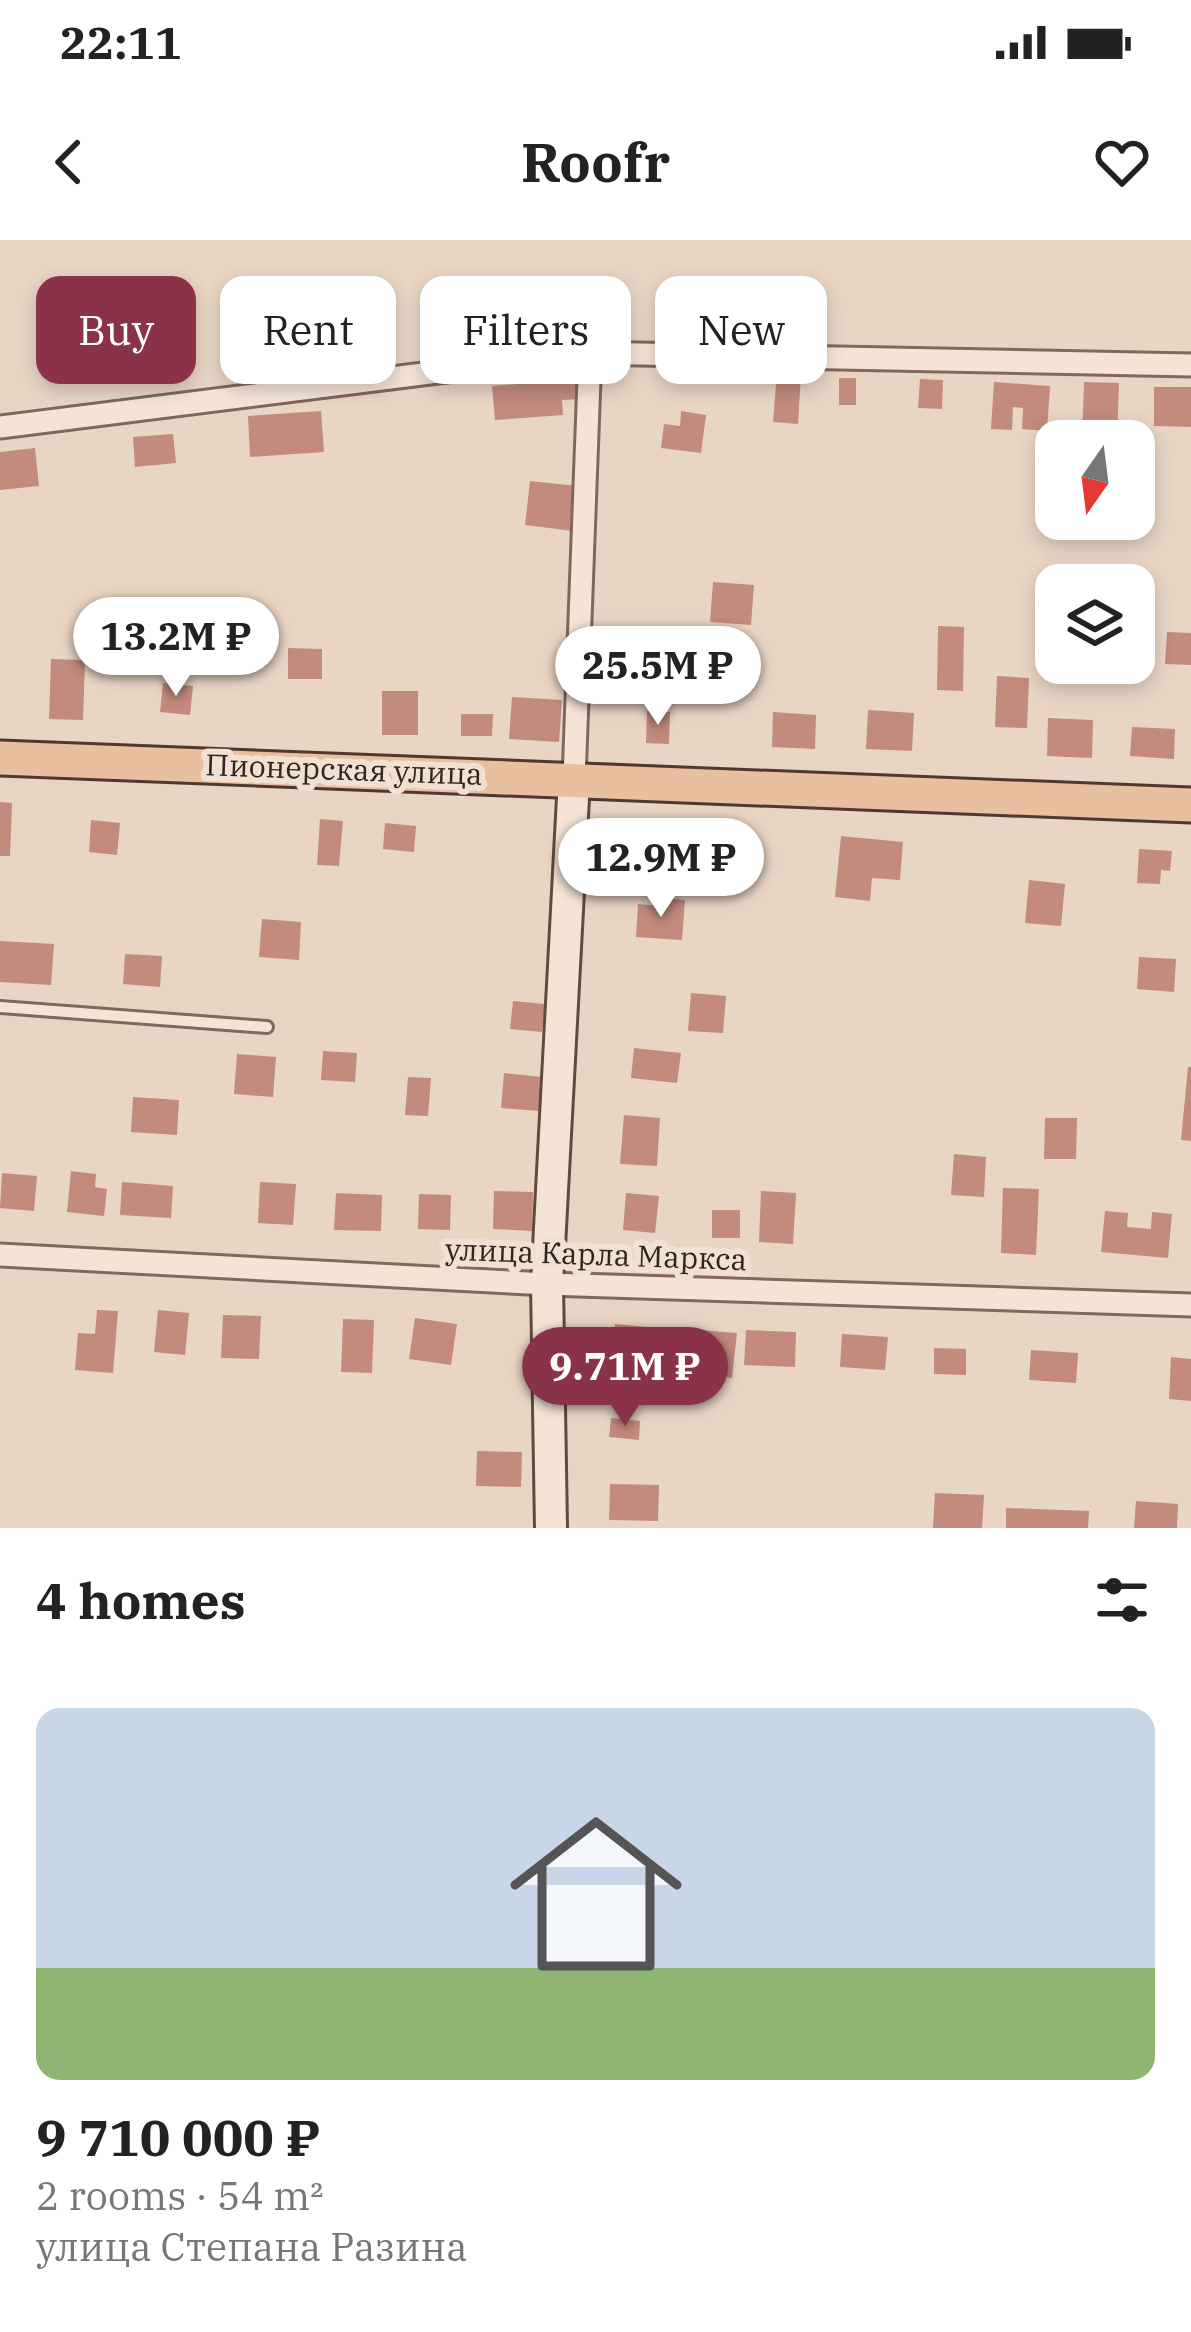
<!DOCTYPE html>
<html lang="en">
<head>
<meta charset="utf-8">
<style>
	:root { --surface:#fff; --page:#f6f6f6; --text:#222; --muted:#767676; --accent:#8a3348 }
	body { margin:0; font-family:"IBM Plex Serif",serif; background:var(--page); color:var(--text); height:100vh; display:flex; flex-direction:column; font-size:45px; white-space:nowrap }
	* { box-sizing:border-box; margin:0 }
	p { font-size:39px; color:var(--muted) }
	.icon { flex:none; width:66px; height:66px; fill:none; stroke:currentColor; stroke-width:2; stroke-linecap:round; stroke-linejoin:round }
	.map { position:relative; height:1288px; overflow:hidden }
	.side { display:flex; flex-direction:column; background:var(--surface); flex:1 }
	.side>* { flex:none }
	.top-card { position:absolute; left:36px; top:36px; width:1119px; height:108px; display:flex; gap:24px }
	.needle { width:78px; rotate:194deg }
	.buttons { position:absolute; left:1035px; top:180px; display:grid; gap:24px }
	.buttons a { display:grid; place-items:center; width:120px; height:120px; border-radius:24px; background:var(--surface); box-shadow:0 6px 18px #0003; font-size:60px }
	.price { position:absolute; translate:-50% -102px; padding:0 27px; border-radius:42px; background:#fff; color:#222; font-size:39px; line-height:78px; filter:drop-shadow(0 3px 6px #0008) }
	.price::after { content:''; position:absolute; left:50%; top:72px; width:36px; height:27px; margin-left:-18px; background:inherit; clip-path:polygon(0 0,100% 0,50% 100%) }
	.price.on { background:var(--accent); color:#fff }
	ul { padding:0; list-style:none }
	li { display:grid; align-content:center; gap:24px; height:636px; padding:0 36px }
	li span { display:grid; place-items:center; height:372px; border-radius:24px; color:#555 }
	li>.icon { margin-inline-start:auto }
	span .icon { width:216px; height:216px; fill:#fffc; stroke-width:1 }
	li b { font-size:51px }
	h2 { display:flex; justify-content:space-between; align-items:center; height:144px; padding:0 36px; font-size:51px }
	.tag { padding:0 42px; border-radius:24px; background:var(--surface); box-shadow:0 6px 18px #0003; font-size:42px; line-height:108px }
	.tag.on { background:var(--accent); color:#fff }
	.status { display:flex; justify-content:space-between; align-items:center; height:84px; padding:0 60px; background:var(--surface); direction:ltr }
	.status svg { height:33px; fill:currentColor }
	header { display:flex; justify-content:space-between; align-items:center; height:156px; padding:0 36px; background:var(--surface); font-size:54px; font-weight:700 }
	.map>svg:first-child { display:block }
</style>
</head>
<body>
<div class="status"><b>22:11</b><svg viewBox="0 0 49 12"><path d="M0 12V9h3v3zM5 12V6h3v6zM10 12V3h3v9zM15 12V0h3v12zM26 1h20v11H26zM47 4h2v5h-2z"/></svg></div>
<header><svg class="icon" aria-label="back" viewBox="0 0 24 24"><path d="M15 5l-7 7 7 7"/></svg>Roofr<svg class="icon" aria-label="heart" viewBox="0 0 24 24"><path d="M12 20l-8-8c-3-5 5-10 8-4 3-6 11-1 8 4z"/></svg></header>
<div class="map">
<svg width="1191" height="1288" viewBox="0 0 1191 1288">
	<rect width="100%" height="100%" fill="#e9d5c4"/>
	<!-- building -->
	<path fill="#c38a7e" d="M777 131 801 133 798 184 773 182Z
		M839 138H856V165H839Z
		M580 139 582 159 562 160 563 175 495 180 492 146Z
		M920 139 943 140 942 169 918 168Z
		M994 142 1050 146 1047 191 1022 189 1023 168 1013 167 1012 190 991 189Z
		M1084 142 1119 143 1117 201H1082Z
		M1154 147H1191V187L1154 186Z
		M321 171 324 212 250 217 248 176Z
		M681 171 706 175 701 213 661 208 664 184 680 186Z
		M173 194 176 223 135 227 133 197Z
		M35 208 39 246 0 250V212Z
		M530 241 578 246 573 291 525 285Z
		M713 342 754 345 751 385 710 382Z
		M938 386 964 387 963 451 937 450Z
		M1167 392 1191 393V425L1165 424Z
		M288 408 322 409V439H288Z
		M51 419 85 420 83 480 49 479Z
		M1069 423H1097L1096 443 1068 441Z
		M997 436 1029 438 1027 488 995 487Z
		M163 443 193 446 190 475 160 472Z
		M382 451H418V495H382Z
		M512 457 562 460 559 502 509 499Z
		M868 470 914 473 912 511 866 509Z
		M647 471 670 472 669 504 646 503Z
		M773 472 816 475 815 509 772 507Z
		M461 474H493L492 496H461Z
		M1048 478 1093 480 1092 518 1047 516Z
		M1132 487 1175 489 1174 519 1130 516Z
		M0 562 12 563 10 616H0Z
		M320 579 343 581 339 626 317 625Z
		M91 580 120 583 117 615 89 612Z
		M385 583 416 586 414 612 383 609Z
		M841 596 903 602 900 640 872 638 870 661 835 657Z
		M1139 609 1172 611 1170 631 1161 630 1160 644 1137 643Z
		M1029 640 1065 644 1061 686 1025 683Z
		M662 658 685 660 682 700 636 697 638 664 662 666Z
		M262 679 301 682 299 720 259 717Z
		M0 701 54 704 51 745 0 742Z
		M125 714 162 716 160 747 123 744Z
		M1139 717 1176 719 1174 752 1137 749Z
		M691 753 726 756 723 793 688 791Z
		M513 761 545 764 542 792 510 789Z
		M634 808 681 813 677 843 631 838Z
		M323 811 357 813 355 842 321 840Z
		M237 814 276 817 273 857 234 854Z
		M1188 827H1191V901L1181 900Z
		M504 833 542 837 539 871 501 868Z
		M408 837 431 838 428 876 405 875Z
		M133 857 179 860 177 895 131 892Z
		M624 875 660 878 657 926 620 924Z
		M1045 878H1077L1076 919H1044Z
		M954 914 986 917 984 957 951 955Z
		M71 931 96 934 95 947 107 949 104 976 67 972Z
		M2 933 37 936 34 971 0 968Z
		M122 942 173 946 171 978 120 975Z
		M260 942 296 944 293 985 258 983Z
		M1003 948 1039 949 1036 1015 1001 1013Z
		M494 951 533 952 532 991 493 989Z
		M761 951 796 953 793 1004 759 1002Z
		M336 953 382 955 381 991 334 990Z
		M626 953 659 956 655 993 623 990Z
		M419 954 451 955 450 990 418 989Z
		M712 970H740V998H712Z
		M1105 971 1128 973 1127 987 1151 989 1152 972 1172 974 1168 1018 1101 1012Z
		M97 1070 118 1071 113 1133 75 1130 78 1093 95 1094Z
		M158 1070 189 1073 185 1115 154 1112Z
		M223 1075 261 1076 259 1119 221 1118Z
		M415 1078 457 1084 451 1125 409 1119Z
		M343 1079 374 1080 372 1133 341 1132Z
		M615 1084 659 1088 656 1124 611 1121Z
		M699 1090 737 1093 732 1138 694 1134Z
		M746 1090 796 1092 795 1127 744 1125Z
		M842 1094 888 1097 885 1130 840 1127Z
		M934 1108 966 1109V1135L934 1134Z
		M1031 1110 1078 1113 1076 1143 1029 1140Z
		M1171 1117 1191 1119V1161L1169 1159Z
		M611 1178 640 1181 639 1200 609 1197Z
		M477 1211 522 1212 521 1247 476 1246Z
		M610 1244 659 1245 658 1281 609 1280Z
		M935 1253 984 1255 982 1288H933Z
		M1136 1261 1178 1264 1177 1288H1134Z
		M1006 1268 1089 1271 1088 1288H1006Z"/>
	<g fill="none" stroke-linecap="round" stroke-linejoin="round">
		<defs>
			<path id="lane" d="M0 767 267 787"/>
			<path id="street" d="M0 187 590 113 1191 125
				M574 539 590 113
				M0 1015 547 1044 1191 1065"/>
			<path id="secondary" d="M551 1288 547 1044 574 539"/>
			<path id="primary" d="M0 518 1191 565"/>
		</defs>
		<!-- lane casing -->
		<use href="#lane" stroke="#81675c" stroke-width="16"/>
		<!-- street casing -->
		<use href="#street" stroke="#81675c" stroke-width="27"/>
		<!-- secondary casing -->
		<use href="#secondary" stroke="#634940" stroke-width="36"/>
		<!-- primary casing -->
		<use href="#primary" stroke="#503730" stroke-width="39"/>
		<!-- lane -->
		<use href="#lane" stroke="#f5e4d6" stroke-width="10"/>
		<!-- street -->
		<use href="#street" stroke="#f5e4d6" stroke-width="21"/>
		<!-- secondary -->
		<use href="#secondary" stroke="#f5e4d6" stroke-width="30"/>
		<!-- primary -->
		<use href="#primary" stroke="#e8c0a0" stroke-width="33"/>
	</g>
	<g text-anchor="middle" stroke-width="12" stroke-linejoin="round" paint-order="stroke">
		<!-- street labels -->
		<g font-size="30" fill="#33241f" stroke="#f1e1d3">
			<text transform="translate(344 530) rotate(2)" y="10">Пионерская улица</text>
			<text transform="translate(596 1015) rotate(2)" y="10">улица Карла Маркса</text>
		</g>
	</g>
</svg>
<div class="buttons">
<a><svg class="needle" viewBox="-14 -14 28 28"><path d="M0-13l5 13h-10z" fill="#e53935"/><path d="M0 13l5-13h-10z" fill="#767676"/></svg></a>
<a><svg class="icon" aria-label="layers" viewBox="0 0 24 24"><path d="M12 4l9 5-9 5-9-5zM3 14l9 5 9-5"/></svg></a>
</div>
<b class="price" style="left:176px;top:459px">13.2M ₽</b>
<b class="price" style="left:658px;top:488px">25.5M ₽</b>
<b class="price" style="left:661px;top:680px">12.9M ₽</b>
<b class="price on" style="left:625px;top:1189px">9.71M ₽</b>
<div class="top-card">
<a class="tag on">Buy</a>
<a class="tag">Rent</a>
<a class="tag">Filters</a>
<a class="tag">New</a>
</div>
</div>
<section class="side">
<h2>4 homes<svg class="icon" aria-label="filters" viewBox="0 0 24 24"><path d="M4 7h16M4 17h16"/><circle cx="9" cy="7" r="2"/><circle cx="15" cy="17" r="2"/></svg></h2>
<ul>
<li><span style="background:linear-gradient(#c9d6e8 70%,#8fb573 0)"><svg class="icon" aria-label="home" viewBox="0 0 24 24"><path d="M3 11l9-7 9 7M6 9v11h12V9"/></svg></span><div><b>9 710 000 ₽</b><p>2 rooms · 54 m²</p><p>улица Степана Разина</p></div></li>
</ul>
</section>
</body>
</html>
